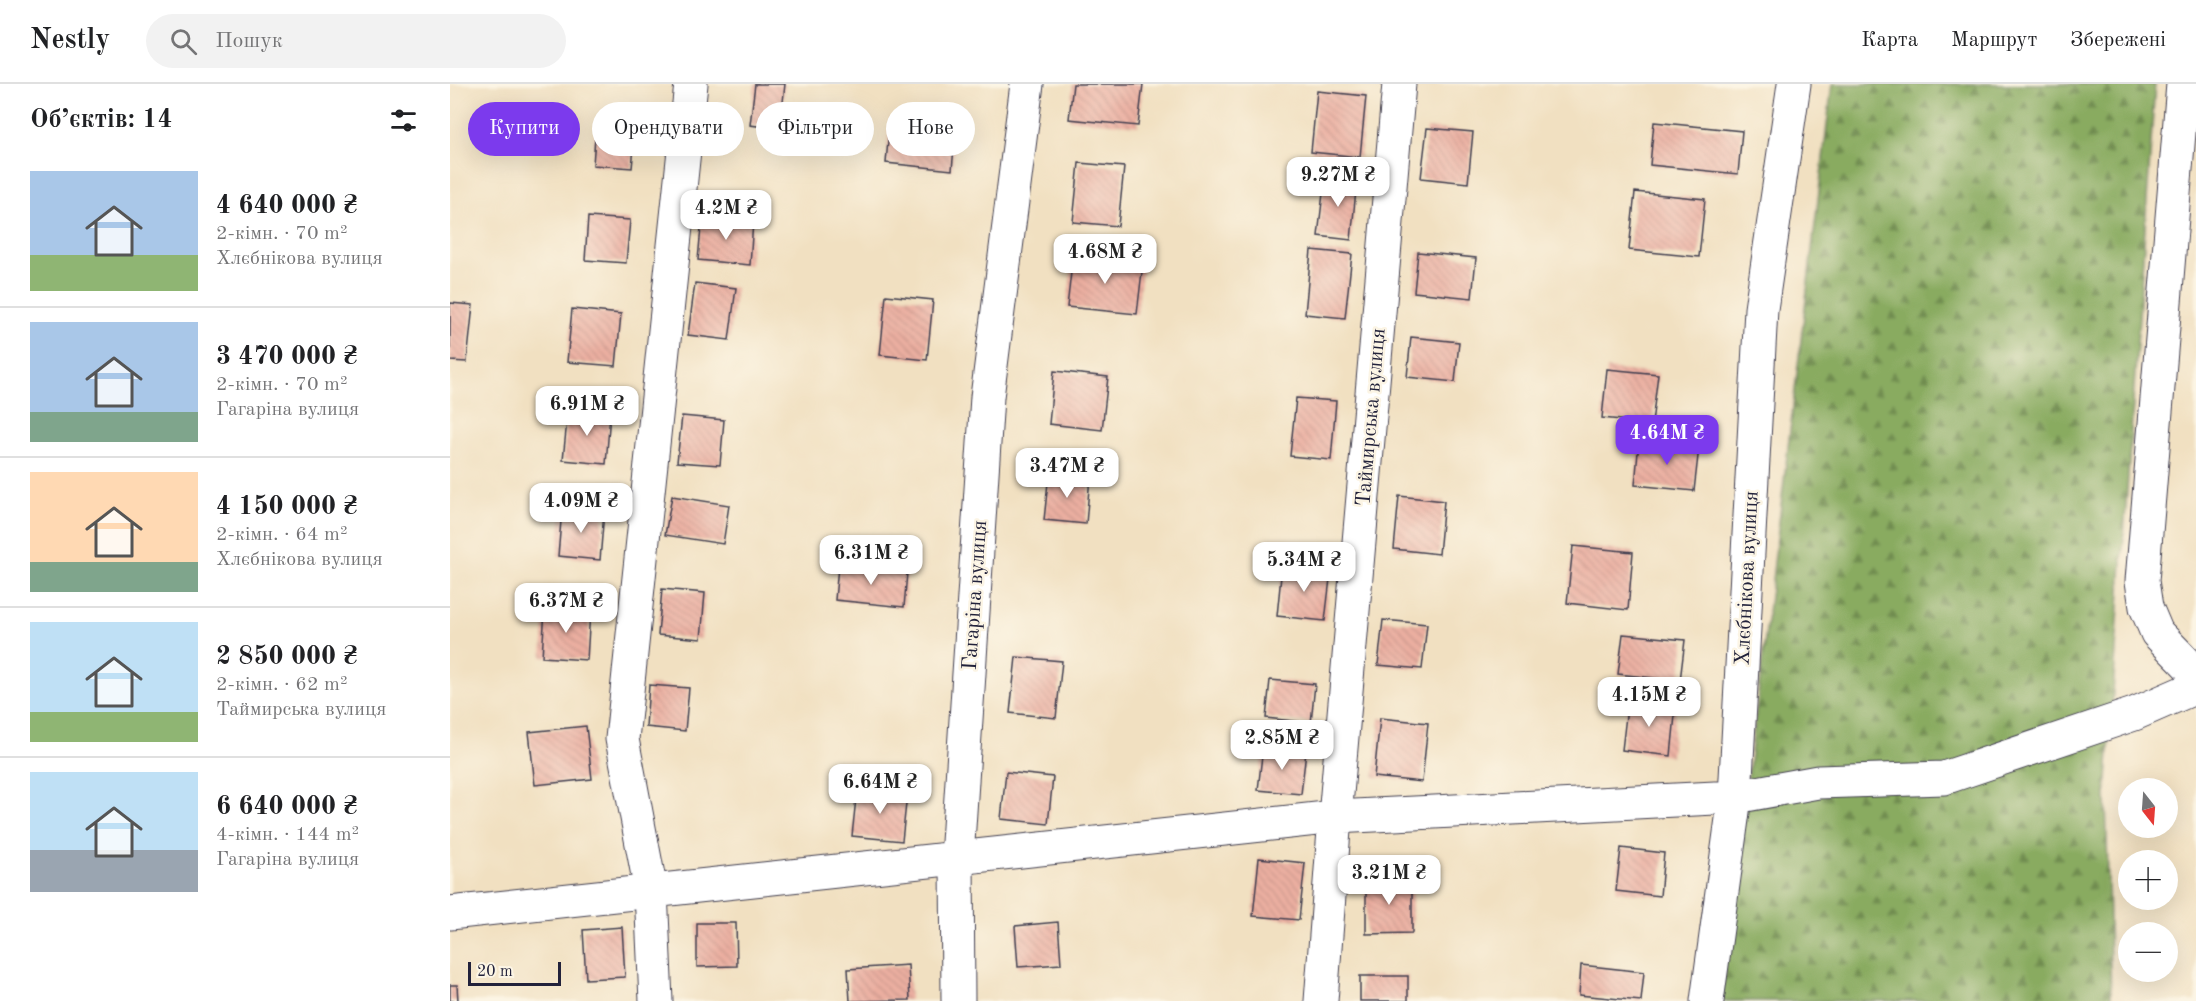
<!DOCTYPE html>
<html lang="uk">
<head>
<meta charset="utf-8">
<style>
	:root { --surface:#fff; --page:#f2f2f2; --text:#202124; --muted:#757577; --line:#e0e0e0; --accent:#7c3aed }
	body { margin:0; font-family:"Old Standard TT",serif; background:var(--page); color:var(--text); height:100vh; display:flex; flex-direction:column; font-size:22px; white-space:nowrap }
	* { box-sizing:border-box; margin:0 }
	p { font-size:20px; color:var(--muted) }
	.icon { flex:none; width:33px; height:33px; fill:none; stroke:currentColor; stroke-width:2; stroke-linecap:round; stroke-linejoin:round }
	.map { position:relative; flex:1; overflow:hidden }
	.drawer { display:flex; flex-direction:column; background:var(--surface); width:450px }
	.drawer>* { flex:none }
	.banner { position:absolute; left:18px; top:18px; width:570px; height:54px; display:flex; gap:12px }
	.needle { width:39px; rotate:163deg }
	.tools { position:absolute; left:1668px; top:694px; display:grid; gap:12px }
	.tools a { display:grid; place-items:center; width:60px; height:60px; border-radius:50%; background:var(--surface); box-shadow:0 6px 24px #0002; font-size:30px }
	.scale { position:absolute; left:18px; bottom:15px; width:93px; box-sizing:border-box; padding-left:6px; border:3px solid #22223b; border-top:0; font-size:16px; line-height:21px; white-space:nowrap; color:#22223b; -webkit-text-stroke:4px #fcf5e5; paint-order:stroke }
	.price { position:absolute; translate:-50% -51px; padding:0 14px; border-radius:12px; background:#fff; color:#222; font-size:20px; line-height:39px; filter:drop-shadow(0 2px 3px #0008) }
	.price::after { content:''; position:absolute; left:50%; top:36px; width:18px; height:14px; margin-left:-9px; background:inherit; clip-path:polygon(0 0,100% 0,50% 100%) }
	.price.selected { background:var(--accent); color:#fff }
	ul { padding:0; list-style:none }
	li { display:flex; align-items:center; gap:18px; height:150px; padding:0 30px }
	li+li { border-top:2px solid var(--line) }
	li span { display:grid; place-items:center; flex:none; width:168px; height:120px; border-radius:0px; color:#555 }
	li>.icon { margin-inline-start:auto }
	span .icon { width:72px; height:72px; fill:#fffc; stroke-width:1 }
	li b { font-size:26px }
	h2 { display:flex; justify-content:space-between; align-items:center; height:72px; padding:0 30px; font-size:26px }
	.tag { padding:0 21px; border-radius:27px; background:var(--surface); box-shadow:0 6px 24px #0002; font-size:21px; line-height:54px }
	.tag.selected { background:var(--accent); color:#fff }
	header { display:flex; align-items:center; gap:36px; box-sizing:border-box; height:84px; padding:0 30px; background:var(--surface); border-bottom:2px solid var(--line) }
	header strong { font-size:28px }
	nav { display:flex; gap:33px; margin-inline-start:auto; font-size:21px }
	.search { width:420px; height:54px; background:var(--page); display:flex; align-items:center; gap:15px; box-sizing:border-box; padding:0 21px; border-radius:33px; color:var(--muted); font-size:22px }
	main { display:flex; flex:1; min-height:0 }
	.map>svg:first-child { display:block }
</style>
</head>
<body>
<header>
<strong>Nestly</strong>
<div class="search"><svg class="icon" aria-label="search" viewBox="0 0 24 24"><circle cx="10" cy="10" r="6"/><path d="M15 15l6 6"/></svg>Пошук</div>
<nav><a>Карта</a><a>Маршрут</a><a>Збережені</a></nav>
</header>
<main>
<section class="drawer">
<h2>Об’єктів: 14<svg class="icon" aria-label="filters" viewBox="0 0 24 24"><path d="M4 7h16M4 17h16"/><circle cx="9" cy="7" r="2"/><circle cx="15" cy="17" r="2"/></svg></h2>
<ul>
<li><span style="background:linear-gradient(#a9c7e8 70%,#8fb573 0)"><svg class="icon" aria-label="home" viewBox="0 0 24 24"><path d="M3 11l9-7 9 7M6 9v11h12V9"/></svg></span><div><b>4 640 000 ₴</b><p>2-кімн. · 70 m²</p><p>Хлєбнікова вулиця</p></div></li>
<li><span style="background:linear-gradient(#a9c7e8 75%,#7fa58c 0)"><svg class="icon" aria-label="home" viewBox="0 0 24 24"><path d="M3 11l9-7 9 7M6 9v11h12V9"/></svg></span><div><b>3 470 000 ₴</b><p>2-кімн. · 70 m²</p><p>Гагаріна вулиця</p></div></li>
<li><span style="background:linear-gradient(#ffd9b3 75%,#7fa58c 0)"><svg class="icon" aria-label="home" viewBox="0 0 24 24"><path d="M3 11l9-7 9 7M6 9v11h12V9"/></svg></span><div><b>4 150 000 ₴</b><p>2-кімн. · 64 m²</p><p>Хлєбнікова вулиця</p></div></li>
<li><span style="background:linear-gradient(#bfe0f5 75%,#8fb573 0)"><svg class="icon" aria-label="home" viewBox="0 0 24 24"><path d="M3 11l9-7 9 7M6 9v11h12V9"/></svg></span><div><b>2 850 000 ₴</b><p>2-кімн. · 62 m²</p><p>Таймирська вулиця</p></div></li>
<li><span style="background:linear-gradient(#bfe0f5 65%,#9aa5b1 0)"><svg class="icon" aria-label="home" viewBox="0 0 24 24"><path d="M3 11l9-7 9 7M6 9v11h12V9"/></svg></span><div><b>6 640 000 ₴</b><p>4-кімн. · 144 m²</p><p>Гагаріна вулиця</p></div></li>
</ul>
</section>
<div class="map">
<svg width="1746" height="917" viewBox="0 0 1746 917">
	<defs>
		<pattern id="forest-firs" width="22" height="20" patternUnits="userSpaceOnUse" patternTransform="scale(1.5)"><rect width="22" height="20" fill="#89ab60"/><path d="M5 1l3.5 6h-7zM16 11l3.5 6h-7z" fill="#708b50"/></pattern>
		<pattern id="building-back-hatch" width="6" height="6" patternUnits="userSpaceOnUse" patternTransform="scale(1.5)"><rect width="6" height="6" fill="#ebafa0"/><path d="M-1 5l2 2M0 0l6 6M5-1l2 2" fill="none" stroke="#c9968b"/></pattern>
	</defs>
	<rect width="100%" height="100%" fill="#fcf5e5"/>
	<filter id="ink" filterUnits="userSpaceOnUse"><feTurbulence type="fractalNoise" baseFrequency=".0167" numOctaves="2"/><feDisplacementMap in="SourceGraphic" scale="12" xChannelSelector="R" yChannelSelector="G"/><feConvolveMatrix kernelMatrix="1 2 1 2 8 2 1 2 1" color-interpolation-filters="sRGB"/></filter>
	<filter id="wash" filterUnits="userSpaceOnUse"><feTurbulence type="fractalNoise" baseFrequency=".008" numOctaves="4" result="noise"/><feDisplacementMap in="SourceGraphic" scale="24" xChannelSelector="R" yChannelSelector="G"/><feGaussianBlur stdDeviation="1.35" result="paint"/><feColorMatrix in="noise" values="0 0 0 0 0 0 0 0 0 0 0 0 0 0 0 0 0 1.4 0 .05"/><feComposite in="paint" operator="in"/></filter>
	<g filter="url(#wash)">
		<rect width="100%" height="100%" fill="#f1e0c1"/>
		<!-- forest -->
		<path fill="url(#forest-firs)" stroke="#56664e" stroke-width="1.5" d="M1382 0H1705L1656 711 1661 917H1271Z"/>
		<g id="blocks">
			<!-- building -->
			<path fill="url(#building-back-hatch)" d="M305 0H335L330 45 300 41Z
				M623 0H693L688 42 619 35Z
				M867 7 916 12 910 73 861 68Z
				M440 34 506 41 502 86 436 79Z
				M1204 38 1292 47 1288 90 1200 81Z
				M146 39 186 42 182 84 143 81Z
				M977 44 1023 48 1018 99 971 94Z
				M629 79 674 83 668 142 623 138Z
				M875 92 907 96 901 156 868 152Z
				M1185 108 1255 115 1249 173 1179 166Z
				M138 133 180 136 176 179 135 176Z
				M252 133 303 137 300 181 248 176Z
				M861 166 902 170 895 234 855 230Z
				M968 168 1026 174 1022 214 964 208Z
				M623 171 693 179 687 230 617 223Z
				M245 199 286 204 279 256 238 251Z
				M436 211 483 216 477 276 430 271Z
				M0 219 23 221 17 278 0 277Z
				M122 225 171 230 166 282 117 278Z
				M961 253 1009 258 1005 298 957 293Z
				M1157 285 1208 290 1202 339 1152 334Z
				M604 287 658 293 652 346 599 340Z
				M846 314 886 317 881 376 840 372Z
				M118 327 160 330 156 380 113 376Z
				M232 332 274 336 270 381 227 378Z
				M1189 357 1249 363 1244 407 1185 401Z
				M599 389 640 393 636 440 594 436Z
				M222 412 279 421 273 460 215 451Z
				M949 412 994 417 989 470 944 465Z
				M112 425 154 428 150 476 108 472Z
				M1123 462 1183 468 1178 526 1117 519Z
				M388 482 457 489 454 523 385 516Z
				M832 482 881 486 875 537 827 532Z
				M212 505 255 509 251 555 208 551Z
				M95 525 140 527 137 576 92 573Z
				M933 536 977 540 972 585 928 581Z
				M1173 550 1235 556 1230 597 1168 590Z
				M566 573 612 577 606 634 560 629Z
				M820 596 865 600 861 639 816 634Z
				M199 601 239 604 235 647 196 643Z
				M1178 615 1226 621 1221 672 1172 666Z
				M930 634 978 639 972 698 924 693Z
				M136 642 142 695 85 701 79 648Z
				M813 663 856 668 851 710 808 706Z
				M556 688 603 693 598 740 551 735Z
				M407 705 457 710 452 757 402 752Z
				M1171 764 1214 769 1210 812 1166 807Z
				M809 774 855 779 849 836 803 832Z
				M962 794V849L916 850V795Z
				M608 838 611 880 568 883 565 842Z
				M247 839H286L287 882 247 883Z
				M172 843 175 893 136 895 133 846Z
				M458 881 460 916 400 917 398 885Z
				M1131 881 1194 888 1191 917 1129 911Z
				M910 892H958V917H910Z
				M0 901H7L8 917H0Z"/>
		</g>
	</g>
	<g filter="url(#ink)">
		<use href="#blocks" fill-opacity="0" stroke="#413e4f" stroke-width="1.5"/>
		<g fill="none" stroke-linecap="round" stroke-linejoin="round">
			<defs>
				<path id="street" d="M0 829 885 733 1285 713 1368 698 1494 694 1684 630 1746 603
					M206 917 201 807 172 655 241 0
					M508 917 507 774 537 313 577 0
					M871 917 885 733 949 0
					M1257 917 1285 713 1311 225 1344 0"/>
				<path id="secondary" d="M1733 0 1692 497 1696 523 1707 549 1746 589"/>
			</defs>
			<!-- street casing -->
			<use href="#street" stroke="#413e4f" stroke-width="35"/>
			<!-- secondary casing -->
			<use href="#secondary" stroke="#413e4f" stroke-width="35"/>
			<!-- street -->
			<use href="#street" stroke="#fff" stroke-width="33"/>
			<!-- secondary -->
			<use href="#secondary" stroke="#fff" stroke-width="33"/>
		</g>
	</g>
	<g text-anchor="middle" stroke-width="5" stroke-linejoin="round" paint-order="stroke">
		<!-- street labels -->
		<g font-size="21" fill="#22223b" stroke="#fcf5e5">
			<text transform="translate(920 333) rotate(-85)" y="7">Таймирська вулиця</text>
			<text transform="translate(1296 494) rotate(-87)" y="7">Хлєбнікова вулиця</text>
			<text transform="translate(524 511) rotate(-86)" y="7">Гагаріна вулиця</text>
		</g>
	</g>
</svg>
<div class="tools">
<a><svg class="needle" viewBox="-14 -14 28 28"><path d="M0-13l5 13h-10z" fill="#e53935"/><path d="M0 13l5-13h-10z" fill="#757577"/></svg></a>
<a>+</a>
<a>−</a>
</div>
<div class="scale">20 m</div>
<b class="price" style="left:888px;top:124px">9.27M ₴</b>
<b class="price" style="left:276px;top:157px">4.2M ₴</b>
<b class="price" style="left:655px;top:201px">4.68M ₴</b>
<b class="price" style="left:137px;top:353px">6.91M ₴</b>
<b class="price selected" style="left:1217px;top:382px">4.64M ₴</b>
<b class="price" style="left:617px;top:415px">3.47M ₴</b>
<b class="price" style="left:131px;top:450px">4.09M ₴</b>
<b class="price" style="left:421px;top:502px">6.31M ₴</b>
<b class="price" style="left:854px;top:509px">5.34M ₴</b>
<b class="price" style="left:116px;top:550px">6.37M ₴</b>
<b class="price" style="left:1199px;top:644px">4.15M ₴</b>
<b class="price" style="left:832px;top:687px">2.85M ₴</b>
<b class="price" style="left:430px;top:731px">6.64M ₴</b>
<b class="price" style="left:939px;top:822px">3.21M ₴</b>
<div class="banner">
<a class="tag selected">Купити</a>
<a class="tag">Орендувати</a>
<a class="tag">Фільтри</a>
<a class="tag">Нове</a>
</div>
</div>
</main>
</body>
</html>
